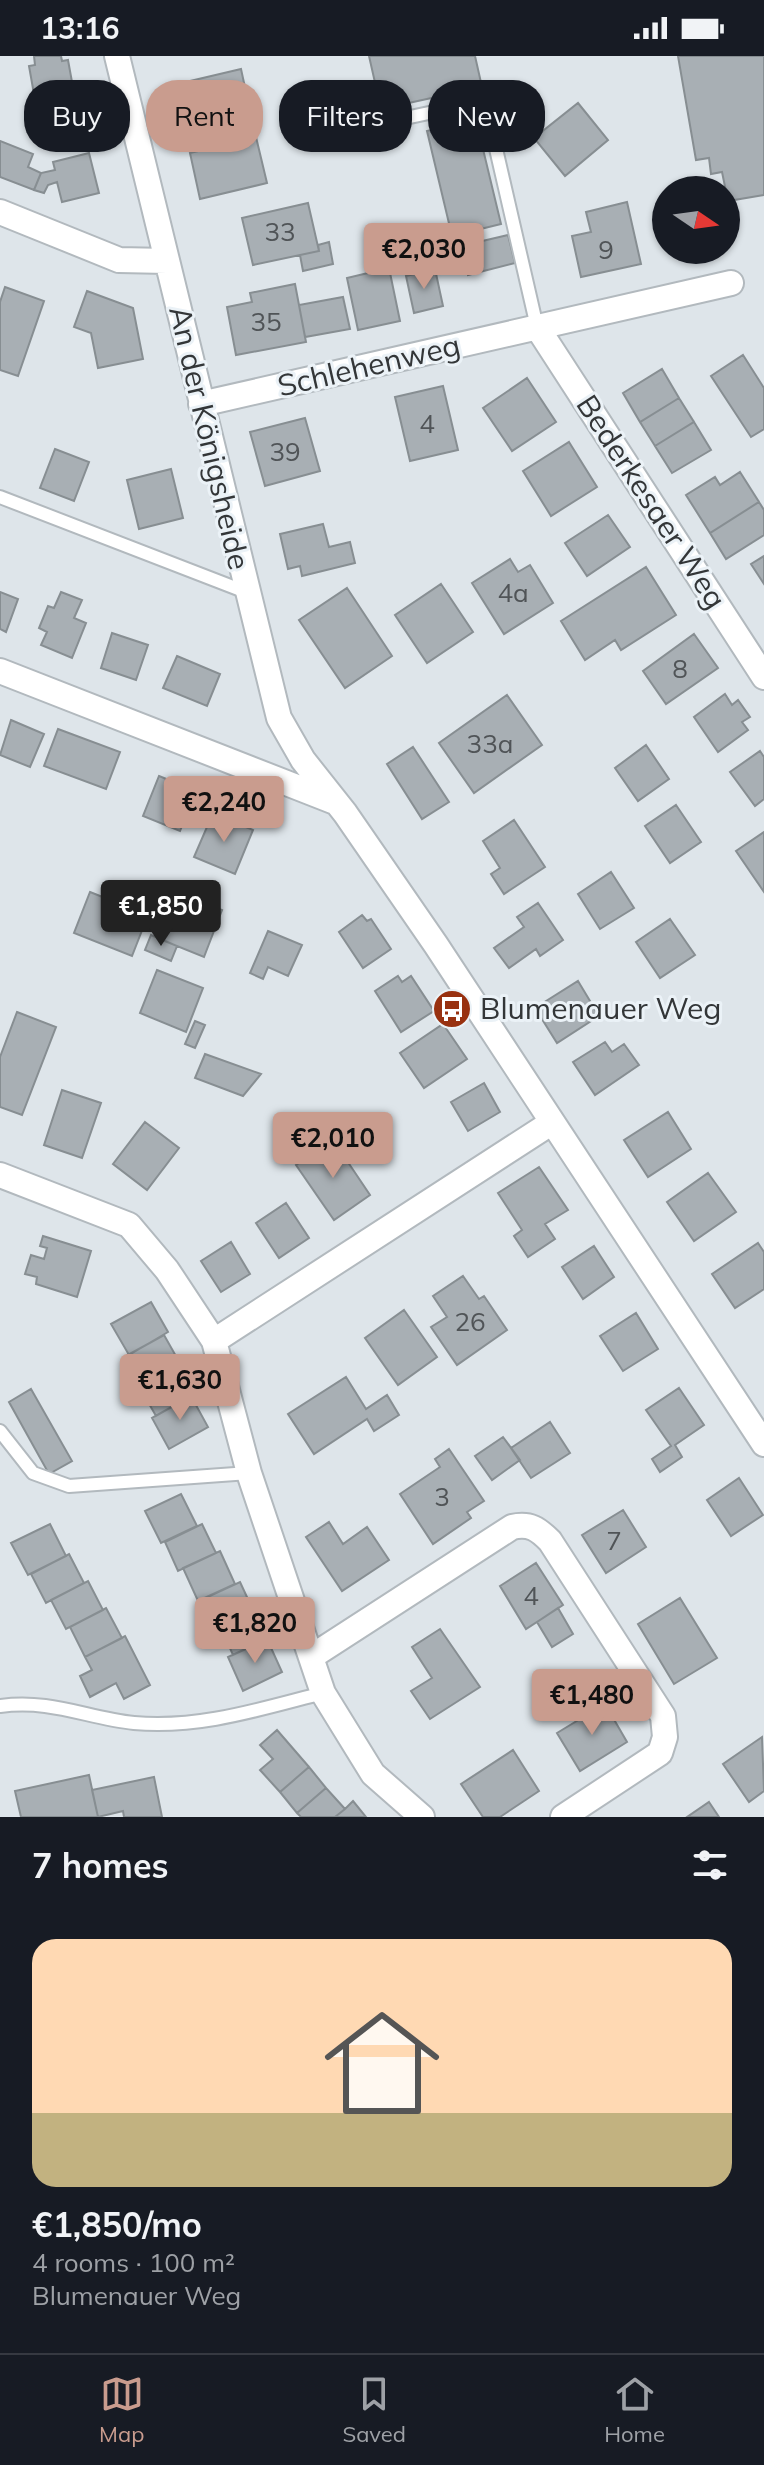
<!DOCTYPE html>
<html lang="en">
<head>
<meta charset="utf-8">
<style>
	:root { --surface:#171b24; --page:#242831; --text:#f1f3f6; --muted:#9ea1a6; --line:#363941; --accent:#c99c8e }
	body { margin:0; font-family:Mulish,sans-serif; background:var(--page); color:var(--text); height:100vh; display:flex; flex-direction:column; font-size:30px; white-space:nowrap }
	* { box-sizing:border-box; margin:0 }
	p { font-size:26px; color:var(--muted) }
	.icon { flex:none; width:44px; height:44px; fill:none; stroke:currentColor; stroke-width:2; stroke-linecap:round; stroke-linejoin:round }
	.map { position:relative; height:1761px; overflow:hidden }
	.details { display:flex; flex-direction:column; background:var(--surface); flex:1 }
	.details>* { flex:none }
	.banner { position:absolute; left:24px; top:24px; width:716px; height:72px; display:flex; gap:16px }
	.needle { width:52px; rotate:103deg }
	.fabs { position:absolute; left:652px; top:120px; display:grid; gap:16px }
	.fabs a { display:grid; place-items:center; width:88px; height:88px; border-radius:50%; background:var(--surface); box-shadow:0 2px 6px #0004; font-size:40px }
	.price { position:absolute; translate:-50% -68px; padding:0 18px; border-radius:8px; background:var(--accent); color:#111; font-size:26px; line-height:52px; filter:drop-shadow(0 2px 4px #0008) }
	.price::after { content:''; position:absolute; left:50%; top:48px; width:24px; height:18px; margin-left:-12px; background:inherit; clip-path:polygon(0 0,100% 0,50% 100%) }
	.price.selected { background:#222; color:#fff }
	ul { padding:0; list-style:none }
	li { display:grid; align-content:center; gap:16px; height:424px; padding:0 32px }
	li span { display:grid; place-items:center; height:248px; border-radius:24px; color:#555 }
	li>.icon { margin-inline-start:auto }
	span .icon { width:144px; height:144px; fill:#fffc; stroke-width:1 }
	li b { font-size:34px }
	h2 { display:flex; justify-content:space-between; align-items:center; height:96px; padding:0 32px; font-size:34px }
	.pill { padding:0 28px; border-radius:32px; background:var(--surface); box-shadow:0 2px 6px #0004; font-size:28px; line-height:72px }
	.pill.selected { background:var(--accent); color:#111 }
	.status { display:flex; justify-content:space-between; align-items:center; height:56px; padding:0 40px; background:var(--surface); direction:ltr }
	.status svg { height:22px; fill:currentColor }
	.tabs { display:flex; justify-content:space-around; align-items:center; height:112px; border-top:2px solid var(--line); background:var(--surface); font-size:22px; color:var(--muted) }
	.tabs a { display:grid; justify-items:center; gap:4px }
	.tabs .selected { color:var(--accent) }
	.map>svg:first-child { display:block }
</style>
</head>
<body>
<div class="status"><b>13:16</b><svg viewBox="0 0 49 12"><path d="M0 12V9h3v3zM5 12V6h3v6zM10 12V3h3v9zM15 12V0h3v12zM26 1h20v11H26zM47 4h2v5h-2z"/></svg></div>
<div class="map">
<svg width="764" height="1761" viewBox="0 0 764 1761">
	<rect width="100%" height="100%" fill="#dee5ea"/>
	<!-- building -->
	<path fill="#a8afb4" stroke="#878e92" stroke-width="2" d="M34 0H61L62 5 68 4 76 48 37 55 29 10 35 9Z
		M369 0H475L482 31 381 53Z
		M678 0H764V139L728 145 722 116 711 118 709 102 696 104Z
		M241 13 251 59 183 74 173 29Z
		M578 47 608 84 565 120 534 82Z
		M476 64 501 168 452 180 427 75Z
		M256 81 267 127 200 143 190 97Z
		M0 85 33 98 28 111 41 117 34 134 0 121Z
		M89 97 99 137 62 146 57 126 48 129 44 137 34 134 41 117 55 114 53 106Z
		M627 146 641 208 581 221 572 180 591 176 586 156Z
		M308 147 319 195 253 209 242 162Z
		M459 178 466 210 440 216 433 185Z
		M508 179 515 207 468 219 461 190Z
		M329 186 333 208 303 215 300 199 319 195 318 189Z
		M389 212 400 265 358 274 347 222Z
		M435 213 443 250 414 257 406 220Z
		M295 228 306 286 236 299 227 251 252 246 250 237Z
		M5 231 44 245 18 320 0 314V246Z
		M87 235 133 252 143 303 98 312 91 277 74 271Z
		M343 241 350 273 305 281 299 249Z
		M743 299 764 332V373L751 381 711 320Z
		M662 313 679 342 640 366 623 337Z
		M527 322 556 366 512 395 483 352Z
		M443 330 458 394 410 405 395 341Z
		M679 342 694 366 655 390 640 366Z
		M305 362 320 415 265 430 250 376Z
		M694 366 711 394 672 417 655 390Z
		M569 386 597 431 551 460 523 415Z
		M55 393 89 406 74 445 40 432Z
		M171 413 183 462 139 473 127 424Z
		M740 416 759 446 710 477 686 439 715 421 720 429Z
		M759 446 764 454V479L726 503 710 477Z
		M608 459 630 491 587 520 565 487Z
		M323 468 329 491 350 486 355 507 302 520 300 510 288 513 280 478Z
		M764 500V528L751 508Z
		M510 503 518 516 530 509 553 547 504 578 472 527Z
		M646 511 676 559 621 594 615 584 585 604 561 565Z
		M441 528 473 576 427 607 395 559Z
		M347 532 392 600 345 632 299 564Z
		M0 536 18 543 6 576 0 573Z
		M61 536 82 544 74 562 86 567 72 602 41 589 47 576 39 572 48 550 54 552Z
		M112 577 148 589 136 624 101 612Z
		M694 578 718 612 666 648 643 615Z
		M177 600 220 618 207 650 163 632Z
		M725 638 732 649 738 644 750 661 742 666 748 674 718 696 694 661Z
		M507 639 542 689 474 737 439 687Z
		M11 664 44 678 30 711 0 699Z
		M58 673 120 696 106 733 44 710Z
		M646 689 669 723 638 745 615 712Z
		M413 691 449 746 422 763 387 708Z
		M760 695 764 701V743L755 750 730 716Z
		M159 720 196 735 180 775 143 760Z
		M676 749 701 786 670 807 645 770Z
		M213 757 253 774 235 818 194 801Z
		M514 764 545 811 504 838 491 818 500 812 483 785Z
		M764 776V836L736 795Z
		M611 816 634 852 600 873 578 838Z
		M90 836 148 859 132 900 74 877Z
		M181 838 222 854 204 901 162 884Z
		M538 847 563 884 540 900 536 893 509 912 494 892 524 871 517 861Z
		M362 859 367 865 371 863 391 893 363 912 339 876Z
		M670 863 695 899 660 922 636 886Z
		M268 875 302 889 288 920 268 911 263 923 250 917Z
		M151 879 177 890 171 905 145 894Z
		M157 914 203 932 186 976 140 957Z
		M398 920 402 926 411 920 434 955 401 976 375 935Z
		M578 925 599 960 557 987 535 952Z
		M17 956 56 971 22 1059 0 1051V1001Z
		M195 965 205 969 195 992 185 988Z
		M443 968 467 1003 424 1032 400 997Z
		M605 986 612 996 624 988 639 1009 595 1039 573 1006Z
		M205 998 261 1018 243 1040 195 1022Z
		M484 1027 500 1056 468 1075 451 1046Z
		M62 1034 101 1047 82 1102 44 1089Z
		M668 1056 691 1093 648 1121 624 1084Z
		M145 1066 179 1092 147 1134 113 1108Z
		M333 1084 370 1139 334 1164 296 1109Z
		M539 1111 568 1154 545 1168 555 1183 528 1201 514 1180 522 1174 498 1137Z
		M708 1117 736 1156 694 1185 667 1146Z
		M286 1147 309 1182 279 1202 256 1167Z
		M43 1180 91 1195 77 1241 36 1228 37 1221 25 1218 31 1199 44 1203 47 1192 40 1190Z
		M231 1186 250 1218 221 1236 201 1205Z
		M758 1187 764 1196V1233L735 1252 712 1218Z
		M594 1190 614 1221 583 1243 562 1211Z
		M463 1220 479 1243 484 1240 507 1274 457 1309 431 1271 447 1261 433 1240Z
		M151 1246 168 1276 129 1299 111 1268Z
		M404 1254 437 1301 398 1329 365 1282Z
		M636 1257 658 1293 623 1315 600 1280Z
		M164 1279 181 1309 143 1330 126 1300Z
		M177 1311 193 1339 156 1360 140 1332Z
		M346 1321 366 1353 387 1339 399 1359 374 1375 367 1363 314 1398 288 1358Z
		M679 1332 704 1369 675 1389 682 1401 660 1416 652 1403 671 1390 646 1354Z
		M31 1333 72 1405 49 1418 9 1346Z
		M191 1340 208 1371 169 1393 152 1362Z
		M550 1366 570 1397 531 1422 511 1392Z
		M503 1381 520 1404 492 1424 475 1400Z
		M449 1393 484 1445 467 1456 471 1462 433 1488 400 1438 440 1411 435 1403Z
		M739 1422 763 1459 731 1480 707 1444Z
		M181 1438 197 1470 161 1487 145 1455Z
		M623 1454 646 1491 606 1517 582 1479Z
		M329 1466 343 1488 367 1471 389 1504 342 1535 306 1481Z
		M50 1468 66 1500 28 1519 11 1487Z
		M202 1468 216 1497 178 1515 165 1486Z
		M220 1495 235 1528 198 1545 183 1512Z
		M69 1498 84 1527 46 1547 31 1518Z
		M536 1507 563 1549 526 1573 500 1530Z
		M88 1525 103 1554 66 1573 51 1544Z
		M240 1526 253 1554 214 1572 201 1544Z
		M680 1542 717 1602 674 1628 638 1568Z
		M106 1552 122 1582 85 1601 70 1571Z
		M258 1552 272 1581 233 1599 220 1570Z
		M558 1552 573 1578 552 1591 537 1566Z
		M440 1573 480 1631 430 1663 411 1635 432 1622 412 1591Z
		M125 1580 150 1629 124 1643 116 1627 90 1641 80 1620 92 1614 85 1601Z
		M267 1583 282 1616 243 1635 228 1601Z
		M605 1648 627 1686 580 1715 557 1677Z
		M277 1674 309 1711 280 1736 260 1714 273 1703 260 1689Z
		M762 1681 764 1735 749 1746 723 1708Z
		M513 1694 539 1735 500 1761H483L461 1728Z
		M309 1711 326 1732 297 1757 280 1736Z
		M89 1719 98 1761H21L15 1735Z
		M154 1721 162 1761H124L123 1755 98 1761 92 1734Z
		M326 1732 345 1753 335 1761H301L297 1757Z
		M353 1745 366 1761H335L345 1753Z
		M709 1746 719 1761H687Z"/>
	<g fill="none" stroke-linecap="round" stroke-linejoin="round">
		<defs>
			<path id="lane" d="M396 64 485 45 537 271
				M0 441 246 536
				M0 1375 33 1417 69 1430 249 1417
				M0 1650C51 1643 87 1662 134 1667 199 1673 260 1653 323 1637"/>
			<path id="street" d="M117 0 279 662 303 704 345 757 436 889 764 1388
				M0 156 119 204 167 205
				M537 271 764 621
				M201 348 731 227
				M0 615 335 746
				M0 1119 129 1169 167 1214 214 1285 249 1417 323 1637 373 1718 422 1761
				M214 1285 551 1067
				M311 1601 512 1471C530 1467 538 1473 550 1485L663 1660 665 1681 660 1697 563 1761"/>
		</defs>
		<!-- lane casing -->
		<use href="#lane" stroke="#b2b9be" stroke-width="16"/>
		<!-- street casing -->
		<use href="#street" stroke="#b2b9be" stroke-width="28"/>
		<!-- lane -->
		<use href="#lane" stroke="#fff" stroke-width="12"/>
		<!-- street -->
		<use href="#street" stroke="#fff" stroke-width="24"/>
	</g>
	<!-- icons -->
	<defs>
		<symbol id="bus-disc" viewBox="-11 -11 22 22"><circle r="9.5" fill="#983110" stroke="#ebf2f7"/><path d="M-5-6H5V4H4V6H2V4H-2V6H-4V4H-5ZM-3.5-4V0h7V-4ZM-3.5 1.2v1.5H-2V1.2ZM2 1.2v1.5H3.5V1.2Z" fill="#fff"/></symbol>
	</defs>
	<g fill-rule="evenodd">
		<use href="#bus-disc" x="430" y="931" width="44" height="44"/>
	</g>
	<g text-anchor="middle" stroke-width="6" stroke-linejoin="round" paint-order="stroke">
		<!-- number labels -->
		<g font-size="26" fill="#505457">
			<text x="280" y="185">33</text>
			<text x="606" y="203">9</text>
			<text x="266" y="275">35</text>
			<text x="427" y="377">4</text>
			<text x="285" y="405">39</text>
			<text x="513" y="546">4a</text>
			<text x="680" y="622">8</text>
			<text x="490" y="697">33a</text>
			<text x="470" y="1275">26</text>
			<text x="442" y="1450">3</text>
			<text x="614" y="1494">7</text>
			<text x="531" y="1549">4</text>
		</g>
		<!-- street labels -->
		<g font-size="30" fill="#333638" stroke="#ebf2f7">
			<text transform="translate(369 310) rotate(-13)" y="10">Schlehenweg</text>
			<text transform="translate(209 382) rotate(77)" y="10">An der Königsheide</text>
			<text transform="translate(651 446) rotate(57)" y="10">Bederkesaer Weg</text>
		</g>
		<!-- poi labels -->
		<g font-size="30" fill="#333638" stroke="#ebf2f7" text-anchor="start">
			<text x="480" y="963">Blumenauer Weg</text>
		</g>
	</g>
</svg>
<div class="fabs">
<a><svg class="needle" viewBox="-14 -14 28 28"><path d="M0-13l5 13h-10z" fill="#e53935"/><path d="M0 13l5-13h-10z" fill="#9ea1a6"/></svg></a>
</div>
<b class="price" style="left:424px;top:235px">€2,030</b>
<b class="price" style="left:224px;top:788px">€2,240</b>
<b class="price selected" style="left:161px;top:892px">€1,850</b>
<b class="price" style="left:333px;top:1124px">€2,010</b>
<b class="price" style="left:180px;top:1366px">€1,630</b>
<b class="price" style="left:255px;top:1609px">€1,820</b>
<b class="price" style="left:592px;top:1681px">€1,480</b>
<div class="banner">
<a class="pill">Buy</a>
<a class="pill selected">Rent</a>
<a class="pill">Filters</a>
<a class="pill">New</a>
</div>
</div>
<section class="details">
<h2>7 homes<svg class="icon" aria-label="filters" viewBox="0 0 24 24"><path d="M4 7h16M4 17h16"/><circle cx="9" cy="7" r="2"/><circle cx="15" cy="17" r="2"/></svg></h2>
<ul>
<li><span style="background:linear-gradient(#ffd9b3 70%,#c2b280 0)"><svg class="icon" aria-label="home" viewBox="0 0 24 24"><path d="M3 11l9-7 9 7M6 9v11h12V9"/></svg></span><div><b>€1,850/mo</b><p>4 rooms · 100 m²</p><p>Blumenauer Weg</p></div></li>
</ul>
</section>
<nav class="tabs">
<a class="selected"><svg class="icon" aria-label="map" viewBox="0 0 24 24"><path d="M3 6l6-2 6 2 6-2v14l-6 2-6-2-6 2zM9 4v14M15 6v14"/></svg>Map</a>
<a><svg class="icon" aria-label="saved" viewBox="0 0 24 24"><path d="M7 4h10v16l-5-4-5 4z"/></svg>Saved</a>
<a><svg class="icon" aria-label="home" viewBox="0 0 24 24"><path d="M3 11l9-7 9 7M6 9v11h12V9"/></svg>Home</a>
</nav>
</body>
</html>
